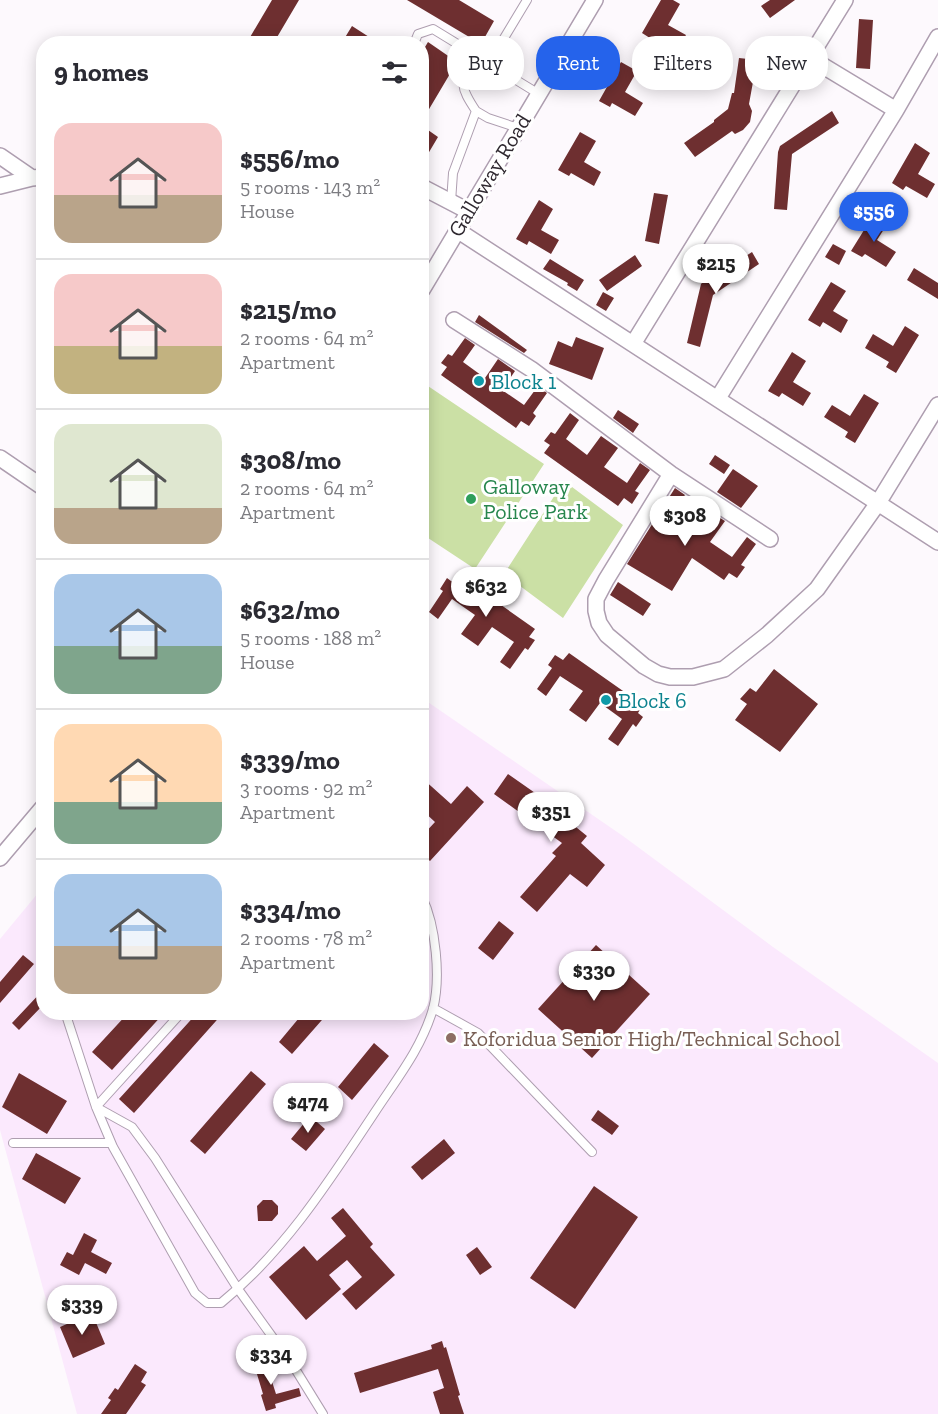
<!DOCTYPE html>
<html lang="en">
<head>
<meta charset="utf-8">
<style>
	:root { --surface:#fff; --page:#f7f7f7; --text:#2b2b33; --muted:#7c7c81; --line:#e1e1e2; --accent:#2563eb }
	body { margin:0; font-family:"Zilla Slab",serif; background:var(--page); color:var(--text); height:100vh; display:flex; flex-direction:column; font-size:22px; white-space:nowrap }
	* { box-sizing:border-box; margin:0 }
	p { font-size:20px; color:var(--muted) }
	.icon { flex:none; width:33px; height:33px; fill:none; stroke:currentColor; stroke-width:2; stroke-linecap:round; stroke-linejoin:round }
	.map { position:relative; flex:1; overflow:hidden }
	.panel { position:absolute; left:36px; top:36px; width:393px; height:984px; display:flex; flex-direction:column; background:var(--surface); border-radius:24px; box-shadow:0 3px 15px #0003 }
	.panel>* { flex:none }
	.guide { position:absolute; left:447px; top:36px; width:400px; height:54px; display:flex; gap:12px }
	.price { position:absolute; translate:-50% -51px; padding:0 14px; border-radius:21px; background:#fff; color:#222; font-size:20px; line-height:39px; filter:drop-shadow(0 2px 3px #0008) }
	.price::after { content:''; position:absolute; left:50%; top:36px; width:18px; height:14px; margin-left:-9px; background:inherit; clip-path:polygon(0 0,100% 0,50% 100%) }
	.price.current { background:var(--accent); color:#fff }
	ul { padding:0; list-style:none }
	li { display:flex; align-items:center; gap:18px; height:150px; padding:0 18px }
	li+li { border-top:2px solid var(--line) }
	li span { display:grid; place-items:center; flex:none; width:168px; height:120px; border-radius:18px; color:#555 }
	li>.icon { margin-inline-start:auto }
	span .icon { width:72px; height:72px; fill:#fffc; stroke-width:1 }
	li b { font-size:26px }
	h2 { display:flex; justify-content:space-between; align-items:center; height:72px; padding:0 18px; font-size:26px }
	.tag { padding:0 21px; border-radius:24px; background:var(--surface); box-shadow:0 3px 15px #0003; font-size:21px; line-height:54px }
	.tag.current { background:var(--accent); color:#fff }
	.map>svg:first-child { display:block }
</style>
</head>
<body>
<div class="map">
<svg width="938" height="1414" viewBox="0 0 938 1414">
	<rect width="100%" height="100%" fill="#fdf9fd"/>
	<!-- built -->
	<path fill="#fbe9fd" d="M422 698 623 836 773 947 938 1063V1414H77L0 1130V939L43 887 44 1012H422Z"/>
	<!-- green -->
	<path fill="#cbe0a5" d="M422 382 544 464 475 569 422 534Z
		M564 481 623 525 563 618 504 574Z"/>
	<!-- building -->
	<path fill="#6e2f30" d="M272 0H299L273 44H246Z
		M407 0H459L494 21 481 44Z
		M661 0H673L680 4 668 25 686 35 678 49 655 36 653 40 642 33Z
		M770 0H795L770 18 761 6Z
		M859 19 873 20 870 69 856 68Z
		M352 26 380 44H341Z
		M428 42 457 62 422 121V52Z
		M739 58 757 60 749 104 752 111 750 122 743 130 735 134 732 131 695 157 684 143 714 122V120L728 109 732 93H734Z
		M621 62 637 71 625 92 643 103 635 116 612 103 610 107 599 101Z
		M832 111 839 123 792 154 787 210 774 209 778 152 780 146Z
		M428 130 438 137 422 164V140Z
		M580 132 596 141 584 162 601 172 594 186 571 173 569 176 558 170Z
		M915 143 930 153 918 174 935 184 927 198 906 186 903 190 892 183Z
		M654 193 668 195 659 244 645 241Z
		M539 200 553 209 541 230 559 240 551 254 529 241 527 245 516 239Z
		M874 214 888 223 877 240 896 252 886 267 865 254 862 257 851 251Z
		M833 244 846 251 839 265 825 257Z
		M752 252 759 264 713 295 700 347 687 343 701 284 705 280 714 277Z
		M635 255 642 266 607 291 599 280Z
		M550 259 584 280 577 291 567 285 568 283 543 269Z
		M914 268 938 283V299L907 280Z
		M831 282 846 291 833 311 848 320 841 333 823 322 820 327 808 320Z
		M603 292 614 298 606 311 596 305Z
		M479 315 527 350 524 353 475 322Z
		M905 326 919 335 896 373 886 367 889 362 865 348 873 334 893 346Z
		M576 337 604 348 592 380 549 364 558 341 572 347Z
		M465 338 475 345 463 362 485 378 498 359 515 371 502 390 524 405 538 386 547 393 533 413 536 416 529 426 521 421 516 428 441 375 447 367 441 363 448 354 452 356Z
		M792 352 806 361 793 382 811 393 803 406 782 393 779 397 768 391Z
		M864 394 879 403 855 443 845 437 848 432 824 417 832 405 850 416Z
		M618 410 639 424 633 433 613 418Z
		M570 413 579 420 566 439 587 455 601 436 618 448 604 467 627 483 640 463 650 470 635 491 639 493 632 504 624 498 618 506 544 453 550 445 544 441 551 432 555 434Z
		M715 455 730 465 724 474 709 464Z
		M733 469 758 486 741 508 717 492Z
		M675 488 685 495 671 514 693 529 707 510 725 521 710 542 732 557 747 537 756 544 741 565 745 567 737 578 729 573 724 580 692 558 672 591 627 564Z
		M460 576 535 629 529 637 535 640 528 650 525 648 510 669 500 662 514 642 492 627 478 646 461 634 475 615 452 599 438 619 429 612 443 591 440 589 447 578 455 584Z
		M618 582 651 604 643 616 610 595Z
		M569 653 643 705 638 713 643 717 636 727 633 724 618 746 608 739 622 719 600 703 586 722 569 710 583 691 560 676 546 696 537 689 552 668 548 665 555 655 563 660Z
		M774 669 818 704 780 752 735 720 747 704 740 699 750 688 756 692Z
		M508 774 568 816 566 819 587 836 581 843 605 865 587 887 570 874 537 912 520 897 556 856 552 853 562 843 494 794Z
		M422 778 451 804 467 786 484 802 430 861 422 854V836L435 822 422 810Z
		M499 921 514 933 493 960 478 948Z
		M596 945 650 994 592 1058 538 1009Z
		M23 955 34 964 0 1003V982Z
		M44 989V1004L19 1030 12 1023Z
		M129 1012H165L112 1070 92 1052Z
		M198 1012H224L134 1113 119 1099Z
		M304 1012H329L292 1054 279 1042Z
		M374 1043 389 1056 352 1100 338 1087Z
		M251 1071 266 1084 205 1154 190 1141Z
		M19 1073 67 1101 47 1134 2 1107Z
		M598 1110 619 1126 612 1135 591 1120Z
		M310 1116 325 1129 306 1151 291 1139Z
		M444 1139 455 1153 422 1180 411 1167Z
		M36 1153 81 1178 65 1204 22 1179Z
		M594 1186 638 1217 575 1309 530 1278Z
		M263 1200H272L278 1206V1214L272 1221H258L257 1206Z
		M343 1208 373 1244 370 1247 395 1275 356 1310 342 1294 362 1277 347 1260 329 1275 341 1289 306 1320 269 1277 304 1246 317 1261 346 1236 331 1218Z
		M84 1233 97 1240 91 1252 112 1263 106 1274 85 1263 79 1275 60 1265 67 1252 73 1255Z
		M477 1247 492 1267 480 1275 466 1255Z
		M92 1313 105 1344 73 1358 60 1327Z
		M442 1341 444 1348 446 1347 460 1395 458 1396 464 1414H440L433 1392 444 1388 438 1369 360 1393 354 1373 432 1349 431 1345Z
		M266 1356 269 1365 267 1366 276 1394 299 1388 301 1396 275 1404 276 1408 266 1411 261 1395 263 1394 253 1361Z
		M135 1364 147 1372 141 1382 146 1385 126 1414H101L111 1400 108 1398 115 1388 118 1390Z"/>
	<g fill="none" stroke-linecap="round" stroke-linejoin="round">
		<defs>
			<path id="lane" d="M414 44 418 34 433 29 539 94
				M474 55C461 83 458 84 476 111
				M489 63 527 0
				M451 202 453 173 476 111 488 118 518 128
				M422 616V617
				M433 1008 478 1033 592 1152
				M65 1012 96 1107 113 1147 195 1293 207 1303H221C285 1251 330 1180 375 1112 398 1077 421 1049 433 1009 441 978 436 926 422 897
				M182 1012 96 1107 132 1127 155 1158 238 1289 294 1367 323 1414
				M13 1143H111"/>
			<path id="street" d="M810 58 896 110
				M0 156 32 178
				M0 186 32 178 44 177
				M422 187 468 211
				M457 230 938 542
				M422 290 595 0
				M454 320 531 369 671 474 770 539
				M633 344 845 0
				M718 398 896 110 938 37
				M0 458 44 488
				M671 474 606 580 596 599V611L599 623 607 635 644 666 658 674 670 677H693L724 669 767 635 817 589 878 503 938 405
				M0 858 44 806"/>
		</defs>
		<!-- lane casing -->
		<use href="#lane" stroke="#ae9eb0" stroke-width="10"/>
		<!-- street casing -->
		<use href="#street" stroke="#ae9eb0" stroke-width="18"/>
		<!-- lane -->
		<use href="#lane" stroke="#fff" stroke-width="8"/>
		<!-- street -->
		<use href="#street" stroke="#fff" stroke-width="15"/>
	</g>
	<!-- markers -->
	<g fill="#0f9aa8" stroke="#fff" stroke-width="2">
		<circle cx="479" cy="381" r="6"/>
		<circle cx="606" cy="700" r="6"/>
	</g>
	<circle fill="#2e9e5b" stroke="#fff" stroke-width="2" cx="471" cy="499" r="6"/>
	<circle fill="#8d6e63" stroke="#fff" stroke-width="2" cx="451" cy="1038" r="6"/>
	<g text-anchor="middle" stroke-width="6" stroke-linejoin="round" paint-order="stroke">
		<!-- street labels -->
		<g font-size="22" fill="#2e282f" stroke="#fff">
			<text transform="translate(489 175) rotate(-59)" y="8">Galloway Road</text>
		</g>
		<!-- culture labels -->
		<g font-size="22" fill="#0d838f" stroke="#fff" text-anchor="start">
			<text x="491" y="389">Block 1</text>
			<text x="618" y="708">Block 6</text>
		</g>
		<!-- leisure labels -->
		<g font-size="22" fill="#27864d" stroke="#fff" text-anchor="start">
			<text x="483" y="494">Galloway<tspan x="483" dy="25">Police Park</tspan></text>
		</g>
		<!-- education labels -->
		<g font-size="22" fill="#785e54" stroke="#fff" text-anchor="start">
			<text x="463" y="1046">Koforidua Senior High/Technical School</text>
		</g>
	</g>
</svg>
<b class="price current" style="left:874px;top:243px">$556</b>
<b class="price" style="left:716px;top:295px">$215</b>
<b class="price" style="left:685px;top:547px">$308</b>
<b class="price" style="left:486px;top:618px">$632</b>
<b class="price" style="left:551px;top:843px">$351</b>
<b class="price" style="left:594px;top:1002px">$330</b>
<b class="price" style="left:308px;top:1134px">$474</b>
<b class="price" style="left:82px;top:1336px">$339</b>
<b class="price" style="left:271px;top:1386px">$334</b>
<div class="guide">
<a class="tag">Buy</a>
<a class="tag current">Rent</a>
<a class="tag">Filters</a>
<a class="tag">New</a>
</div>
<section class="panel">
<h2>9 homes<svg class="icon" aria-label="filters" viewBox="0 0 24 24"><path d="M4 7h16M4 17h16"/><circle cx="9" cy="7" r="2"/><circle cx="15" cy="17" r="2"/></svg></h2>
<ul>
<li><span style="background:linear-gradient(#f6c9c9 60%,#b9a48a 0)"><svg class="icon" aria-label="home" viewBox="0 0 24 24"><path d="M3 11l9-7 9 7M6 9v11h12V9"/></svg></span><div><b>$556/mo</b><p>5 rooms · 143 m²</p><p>House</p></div></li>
<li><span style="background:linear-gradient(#f6c9c9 60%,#c2b280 0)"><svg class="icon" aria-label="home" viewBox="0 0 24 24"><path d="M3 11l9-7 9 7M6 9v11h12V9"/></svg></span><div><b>$215/mo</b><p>2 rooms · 64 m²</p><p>Apartment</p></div></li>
<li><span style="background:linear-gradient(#dfe7d0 70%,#b9a48a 0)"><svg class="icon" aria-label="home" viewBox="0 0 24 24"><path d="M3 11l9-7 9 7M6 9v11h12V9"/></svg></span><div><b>$308/mo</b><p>2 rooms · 64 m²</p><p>Apartment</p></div></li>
<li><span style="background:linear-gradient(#a9c7e8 60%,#7fa58c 0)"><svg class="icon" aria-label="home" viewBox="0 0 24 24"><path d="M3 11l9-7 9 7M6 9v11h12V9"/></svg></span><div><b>$632/mo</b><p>5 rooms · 188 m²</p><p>House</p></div></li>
<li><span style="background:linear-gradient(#ffd9b3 65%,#7fa58c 0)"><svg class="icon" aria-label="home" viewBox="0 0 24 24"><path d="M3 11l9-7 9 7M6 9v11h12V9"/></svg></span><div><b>$339/mo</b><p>3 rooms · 92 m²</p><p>Apartment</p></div></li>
<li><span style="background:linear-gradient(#a9c7e8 60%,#b9a48a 0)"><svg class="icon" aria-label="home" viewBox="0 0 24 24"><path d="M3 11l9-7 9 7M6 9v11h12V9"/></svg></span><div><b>$334/mo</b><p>2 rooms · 78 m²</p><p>Apartment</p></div></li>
</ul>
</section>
</div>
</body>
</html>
